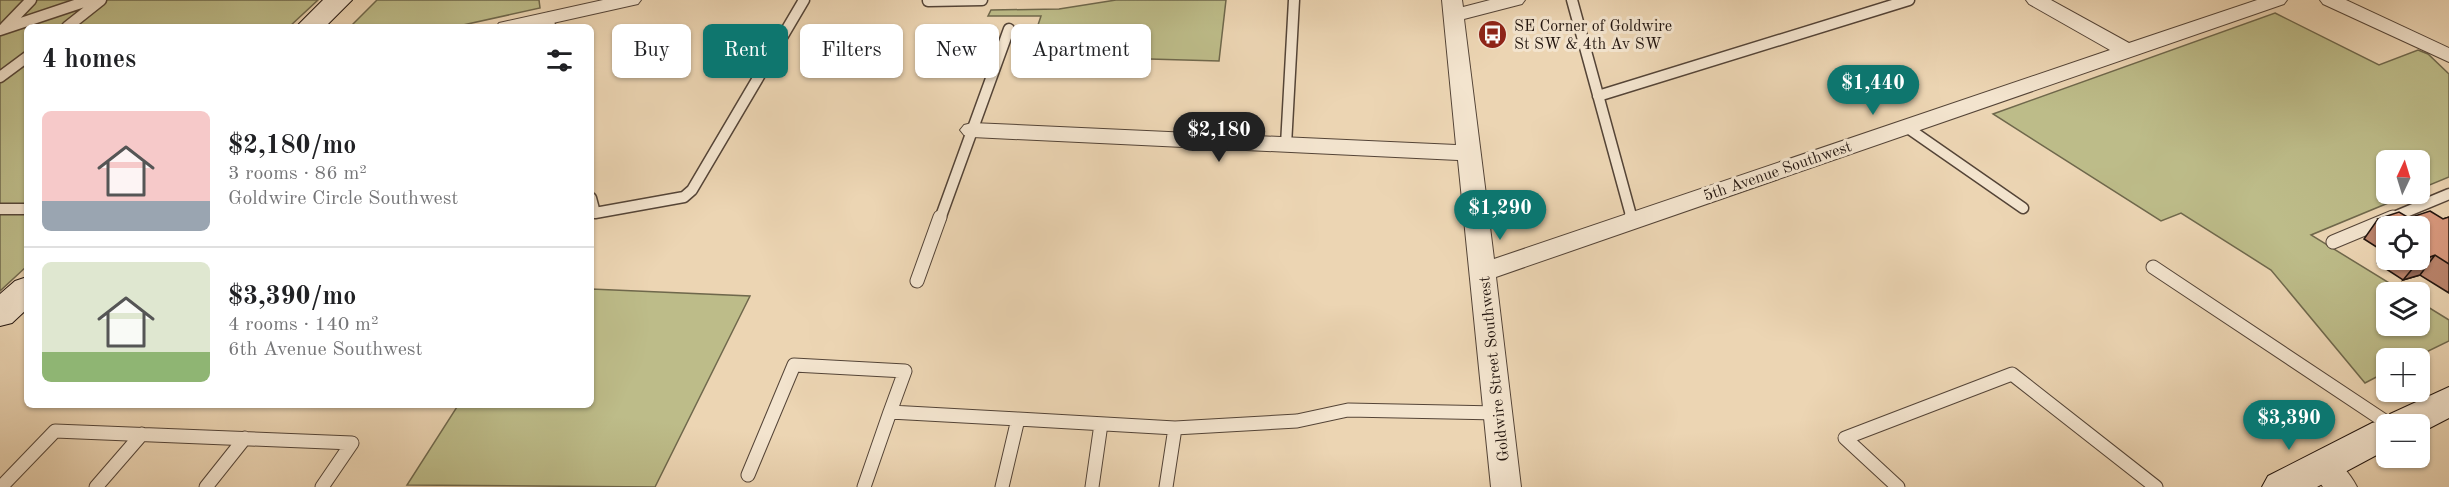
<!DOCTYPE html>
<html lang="en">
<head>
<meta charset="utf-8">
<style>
	:root { --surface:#fff; --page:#f6f6f6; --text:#202124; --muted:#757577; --line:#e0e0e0; --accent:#0f766e }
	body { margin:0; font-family:"Old Standard TT",serif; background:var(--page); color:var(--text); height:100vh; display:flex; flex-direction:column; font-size:22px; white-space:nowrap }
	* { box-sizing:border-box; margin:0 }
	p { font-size:20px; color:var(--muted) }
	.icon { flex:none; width:33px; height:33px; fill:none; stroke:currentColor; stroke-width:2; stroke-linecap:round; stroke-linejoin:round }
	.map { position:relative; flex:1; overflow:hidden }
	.details { position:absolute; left:24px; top:24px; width:570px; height:384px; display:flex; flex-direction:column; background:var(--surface); border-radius:9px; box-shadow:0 2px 4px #0004 }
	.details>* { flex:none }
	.hud { position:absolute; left:612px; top:24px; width:570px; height:54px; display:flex; gap:12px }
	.needle { width:39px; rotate:4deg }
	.tools { position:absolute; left:2376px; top:150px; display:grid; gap:12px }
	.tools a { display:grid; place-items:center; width:54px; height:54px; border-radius:9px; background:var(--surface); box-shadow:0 2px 4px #0004; font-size:30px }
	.price { position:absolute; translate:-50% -51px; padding:0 14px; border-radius:21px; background:var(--accent); color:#fff; font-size:20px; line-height:39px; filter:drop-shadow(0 2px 3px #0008) }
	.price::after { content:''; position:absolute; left:50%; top:36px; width:18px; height:14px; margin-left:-9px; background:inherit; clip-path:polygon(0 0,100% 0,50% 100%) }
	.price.active { background:#222; color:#fff }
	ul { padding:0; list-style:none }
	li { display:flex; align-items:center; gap:18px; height:150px; padding:0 18px }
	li+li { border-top:2px solid var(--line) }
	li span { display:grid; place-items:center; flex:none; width:168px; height:120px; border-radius:9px; color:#555 }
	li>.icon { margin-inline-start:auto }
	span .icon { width:72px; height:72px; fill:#fffc; stroke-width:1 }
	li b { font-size:26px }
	h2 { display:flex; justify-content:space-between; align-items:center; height:72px; padding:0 18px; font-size:26px }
	.chip { padding:0 21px; border-radius:9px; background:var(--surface); box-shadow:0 2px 4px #0004; font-size:21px; line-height:54px }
	.chip.active { background:var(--accent); color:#fff }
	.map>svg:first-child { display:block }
</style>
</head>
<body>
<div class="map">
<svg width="2449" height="487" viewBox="0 0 2449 487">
	<rect width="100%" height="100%" fill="#ecd5b3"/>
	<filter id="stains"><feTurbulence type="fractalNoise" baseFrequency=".00333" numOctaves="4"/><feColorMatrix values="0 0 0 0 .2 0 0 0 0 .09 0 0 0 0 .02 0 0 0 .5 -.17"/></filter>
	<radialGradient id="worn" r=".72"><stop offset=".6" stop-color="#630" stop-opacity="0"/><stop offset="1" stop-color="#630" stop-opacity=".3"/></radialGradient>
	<!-- green -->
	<path fill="#bdbc89" stroke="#6f684c" stroke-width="1.5" d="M0 0H318L289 27H27V266L0 291Z
		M377 0H539L540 8 454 27H350Z
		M1116 0H1226L1219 61 1115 58 1120 37 1035 34 1041 16H988L991 10 1059 9Z
		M2275 13 2379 65 2418 50 2428 54 2449 74V177L2420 189V160H2386V194H2410L2311 235 2404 292H2386V326H2420V302L2449 320V341L2414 358H2386V372L2365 383 2271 270 2181 213 2161 221 1993 114Z
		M591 289 750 296 655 487 407 485 457 407 430 405H591Z"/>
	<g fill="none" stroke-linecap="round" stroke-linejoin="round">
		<defs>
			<path id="service-far1" d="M1572 0 1632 219
				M928 1 982 0
				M549 18 550 27
				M5 27 31 0
				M67 27 101 0
				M0 30 90 0
				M0 77 27 57
				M1598 96 1909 0
				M1905 126 2023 208
				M1286 145 1294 0
				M591 198 595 213 684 197 692 190 804 0
				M0 209H27
				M940 219 1009 29
				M2389 219 2449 194"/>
			<path id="service" d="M1631 217 1632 220
				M2333 242 2393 217
				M2153 267 2389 424
				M917 281 940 217
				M748 475 794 365 905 371 890 412
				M1 487 55 431 352 443 322 487
				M96 487 142 434
				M206 487 245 438
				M864 487 890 412 1018 419
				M1002 487 1018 419 1175 428
				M1092 487 1101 424
				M1166 487 1175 428 1297 421 1348 410 1498 413
				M1898 487 1845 438 2012 374 2156 487"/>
			<path id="minor" d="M603 0H641L638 4 535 27H496L499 23Z
				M1442 0H1462L1463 7 1490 0H1525L1522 4 1464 19 1494 259 2110 50 2029 4 2026 0H2051L2129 43 2257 0H2287L2284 4 1496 277 1521 487H1491L1458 160 972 137 964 135 960 130 964 125 972 123 1456 145Z
				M2320 0H2346L2449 48V62L2323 4Z
				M2323 454C2338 459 2350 473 2357 487H2323L2308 466 2312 458Z"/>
			<path id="secondary" d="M323 0H352L325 27H296Z
				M27 277V309L12 323 0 326V294L15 281Z
				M2449 387V418L2420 433V424H2386V450L2317 487H2262L2268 476 2372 423 2387 419 2390 414Z"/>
		</defs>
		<!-- service-far1 casing -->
		<use href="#service-far1" stroke="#544437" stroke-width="13"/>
		<!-- service casing -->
		<use href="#service" stroke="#544437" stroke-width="15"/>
		<!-- minor casing -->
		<use href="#minor" stroke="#544437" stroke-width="2"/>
		<!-- secondary casing -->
		<use href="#secondary" stroke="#21140e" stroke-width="2"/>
		<!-- service-far1 -->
		<use href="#service-far1" stroke="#f3e4ce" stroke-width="10"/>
		<!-- service -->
		<use href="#service" stroke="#f3e4ce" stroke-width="13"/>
		<!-- minor -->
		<use href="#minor" fill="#f3e4ce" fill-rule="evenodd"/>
		<!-- secondary -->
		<use href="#secondary" fill="#f3e4ce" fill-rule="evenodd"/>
	</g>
	<!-- wall -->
	<path fill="#bb846c" stroke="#21140e" stroke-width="1.5" fill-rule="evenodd" d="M2449 217V293L2420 275 2403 280 2377 263 2386 253 2364 239 2378 219 2409 218 2443 219ZM2386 226H2420V260H2386Z"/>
	<!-- shaded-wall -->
	<path fill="#986b58" stroke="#21140e" stroke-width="1.5" d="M2435 255 2420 275 2403 280 2419 261Z"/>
	<!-- building -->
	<path fill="#d9997e" stroke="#21140e" stroke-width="1.5" d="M2430 211 2443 219 2449 217V264L2435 255 2419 261 2417 260H2420V226H2390L2378 219 2399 212 2409 218Z"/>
	<!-- icons -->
	<defs>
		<symbol id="bus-disc" viewBox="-11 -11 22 22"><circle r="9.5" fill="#8f2418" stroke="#f3e4ce"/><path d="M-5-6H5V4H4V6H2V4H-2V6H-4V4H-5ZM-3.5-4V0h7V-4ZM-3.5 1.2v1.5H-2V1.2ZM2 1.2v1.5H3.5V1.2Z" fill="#fff"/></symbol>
	</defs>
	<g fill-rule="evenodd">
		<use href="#bus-disc" x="1476" y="18" width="33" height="33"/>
	</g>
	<g text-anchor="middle" stroke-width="6" stroke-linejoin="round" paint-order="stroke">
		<!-- poi labels -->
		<g font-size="16" fill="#21140e" stroke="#f3e4ce" text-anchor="start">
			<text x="1514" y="31">SE Corner of Goldwire<tspan x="1514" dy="18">St SW &amp; 4th Av SW</tspan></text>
		</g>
		<!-- street labels -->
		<g font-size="16" fill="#21140e" stroke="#f3e4ce">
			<text transform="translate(1777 170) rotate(-19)" y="6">5th Avenue Southwest</text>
			<text transform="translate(1493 369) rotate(-96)" y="6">Goldwire Street Southwest</text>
		</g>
	</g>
	<rect width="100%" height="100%" filter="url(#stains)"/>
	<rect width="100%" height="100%" fill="url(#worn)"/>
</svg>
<div class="tools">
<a><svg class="needle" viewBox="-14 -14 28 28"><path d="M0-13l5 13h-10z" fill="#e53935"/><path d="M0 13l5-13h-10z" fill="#757577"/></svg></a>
<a><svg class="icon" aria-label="locate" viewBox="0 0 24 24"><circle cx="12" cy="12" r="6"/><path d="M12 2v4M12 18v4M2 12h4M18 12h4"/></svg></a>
<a><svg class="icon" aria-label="layers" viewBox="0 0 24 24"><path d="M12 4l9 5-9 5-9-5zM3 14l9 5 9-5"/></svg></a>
<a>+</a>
<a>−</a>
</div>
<b class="price" style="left:1873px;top:116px">$1,440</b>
<b class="price active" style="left:1219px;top:163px">$2,180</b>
<b class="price" style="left:1500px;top:241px">$1,290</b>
<b class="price" style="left:2289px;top:451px">$3,390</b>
<div class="hud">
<a class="chip">Buy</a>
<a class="chip active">Rent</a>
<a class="chip">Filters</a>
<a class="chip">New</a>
<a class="chip">Apartment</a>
</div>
<section class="details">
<h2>4 homes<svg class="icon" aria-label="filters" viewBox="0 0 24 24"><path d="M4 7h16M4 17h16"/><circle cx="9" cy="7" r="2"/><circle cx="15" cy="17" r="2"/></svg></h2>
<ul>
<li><span style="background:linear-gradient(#f6c9c9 75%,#9aa5b1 0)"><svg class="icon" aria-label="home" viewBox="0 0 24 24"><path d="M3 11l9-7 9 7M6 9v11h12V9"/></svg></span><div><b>$2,180/mo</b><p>3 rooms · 86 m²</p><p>Goldwire Circle Southwest</p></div></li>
<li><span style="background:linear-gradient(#dfe7d0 75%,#8fb573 0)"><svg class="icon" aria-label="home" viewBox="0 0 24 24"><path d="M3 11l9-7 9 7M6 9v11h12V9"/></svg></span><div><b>$3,390/mo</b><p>4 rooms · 140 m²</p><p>6th Avenue Southwest</p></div></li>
</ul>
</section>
</div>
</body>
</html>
